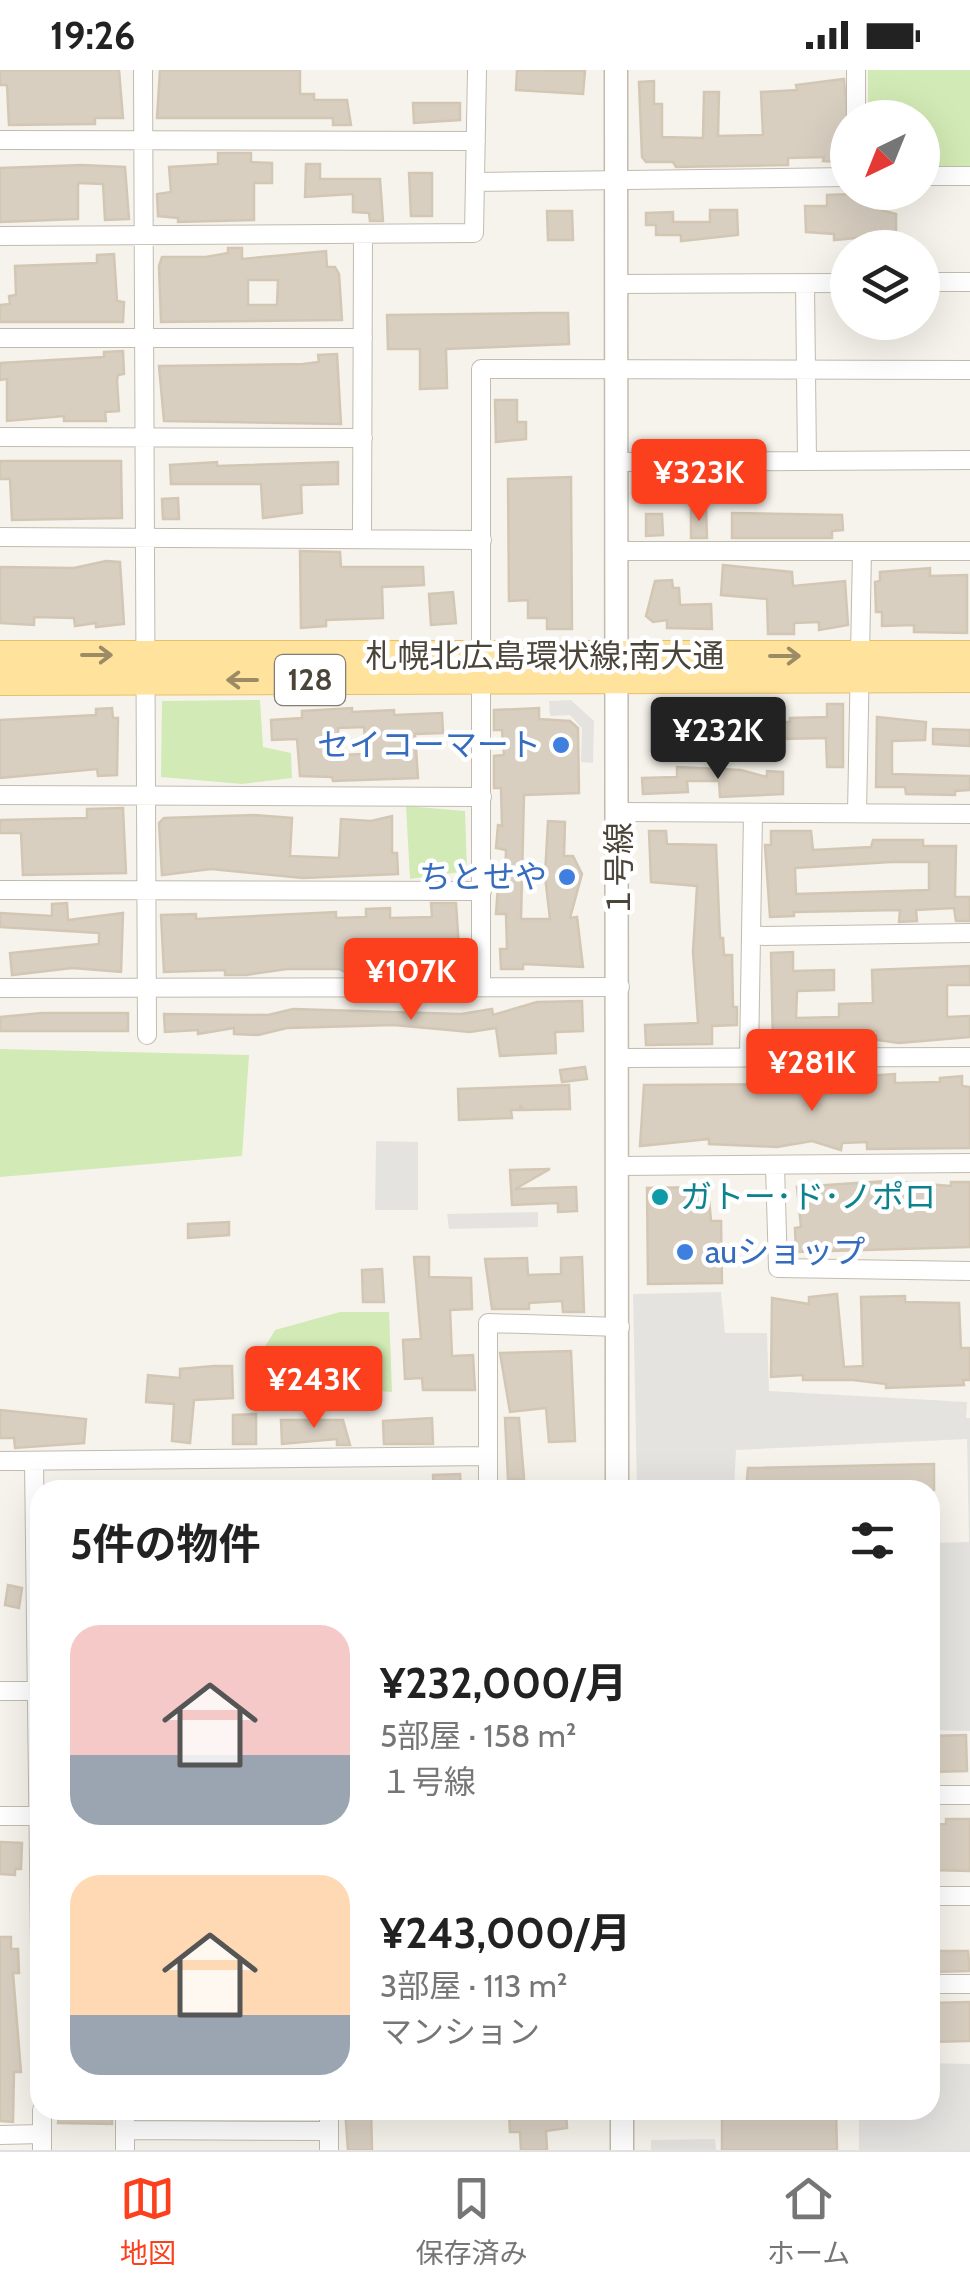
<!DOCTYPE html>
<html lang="ja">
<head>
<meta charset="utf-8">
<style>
	:root { --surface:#fff; --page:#f6f6f6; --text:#222; --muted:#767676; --line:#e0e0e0; --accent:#fc3f1d }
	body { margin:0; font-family:Cabin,"Noto Sans JP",sans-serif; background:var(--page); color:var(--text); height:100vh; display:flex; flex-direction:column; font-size:38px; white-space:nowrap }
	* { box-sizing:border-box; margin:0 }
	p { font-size:32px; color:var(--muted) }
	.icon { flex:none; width:55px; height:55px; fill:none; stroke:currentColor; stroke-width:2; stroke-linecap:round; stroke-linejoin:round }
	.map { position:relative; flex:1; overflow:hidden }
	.drawer { position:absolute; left:30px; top:1410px; width:910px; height:640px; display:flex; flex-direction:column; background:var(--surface); border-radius:30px; box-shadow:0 10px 40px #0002 }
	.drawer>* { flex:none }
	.needle { width:65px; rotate:223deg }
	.controls { position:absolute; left:830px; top:30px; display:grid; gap:20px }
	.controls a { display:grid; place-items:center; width:110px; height:110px; border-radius:50%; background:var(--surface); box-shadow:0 10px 40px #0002; font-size:50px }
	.price { position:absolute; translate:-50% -85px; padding:0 22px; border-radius:10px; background:var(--accent); color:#fff; font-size:32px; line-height:65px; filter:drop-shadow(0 2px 5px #0008) }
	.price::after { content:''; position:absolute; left:50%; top:60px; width:30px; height:22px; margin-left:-15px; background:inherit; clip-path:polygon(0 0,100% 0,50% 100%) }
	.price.on { background:#222; color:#fff }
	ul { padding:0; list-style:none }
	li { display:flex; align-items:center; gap:30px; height:250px; padding:0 40px }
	li span { display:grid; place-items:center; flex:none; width:280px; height:200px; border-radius:30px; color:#555 }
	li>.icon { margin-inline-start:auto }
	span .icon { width:120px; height:120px; fill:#fffc; stroke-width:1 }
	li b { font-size:42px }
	h2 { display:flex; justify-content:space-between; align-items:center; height:120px; padding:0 40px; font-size:42px }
	.status { display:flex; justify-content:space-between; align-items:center; height:70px; padding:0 50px; background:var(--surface); direction:ltr }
	.status svg { height:28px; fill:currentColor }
	.tab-bar { display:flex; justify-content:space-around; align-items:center; height:140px; border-top:2px solid var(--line); background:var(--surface); font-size:28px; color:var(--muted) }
	.tab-bar a { display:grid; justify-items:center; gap:5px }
	.tab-bar .on { color:var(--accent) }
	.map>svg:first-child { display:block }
</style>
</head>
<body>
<div class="status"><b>19:26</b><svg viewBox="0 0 49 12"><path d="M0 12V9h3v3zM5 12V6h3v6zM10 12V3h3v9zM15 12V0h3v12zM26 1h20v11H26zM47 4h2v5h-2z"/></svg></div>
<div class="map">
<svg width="970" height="2080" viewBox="0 0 970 2080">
	<rect width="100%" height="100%" fill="#f6f3ec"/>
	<!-- green -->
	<path fill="#d2eab5" d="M868 0H970V98H923L922 48 868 47Z
		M260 630 263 677 291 683 292 708 242 714 161 707 162 631Z
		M406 736 465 741 467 801 410 809Z
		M0 979 249 985 242 1086 0 1107Z
		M340 1242H389L392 1322 266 1312 253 1297 275 1260Z"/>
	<!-- parking -->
	<path fill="#e5e3e0" d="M571 630 594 651 593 693 581 692 582 658 570 645 550 646 549 631Z
		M376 1071 418 1072V1140H375Z
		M538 1142V1157L449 1159 447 1144Z
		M721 1222 725 1263H767L769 1321 967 1332 966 1348H970V1661L930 1660V1473L969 1472 967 1369 736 1380 734 1420H637L633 1224Z
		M930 1993 970 1994V2080H859V2040H930Z
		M715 2069 716 2080H651V2070Z"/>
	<!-- building -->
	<path fill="#d8cfc1" stroke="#d3c7b4" stroke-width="2.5" fill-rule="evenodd" d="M0 0H119L123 48H95V54L9 55 7 15H0Z
		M160 0H300V24H314V30H347L351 55H333V48H157Z
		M517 0 585 1 583 24 516 20Z
		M844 9 848 59 842 92 823 91 824 87 788 88V95L676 97 673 92H646L642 87 639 12 654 11V34H662V67L703 68 704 22H719L718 66 763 65 761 22 797 20 796 15Z
		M413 33H460V50L414 53Z
		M218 83H251V92L272 93V113H254V150L178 152V148L158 146 157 124 171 122 169 97 218 94Z
		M306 94H320V109H380L383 151H370L369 143 353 142V124L305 127Z
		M82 95 125 97 129 149 105 150 103 114 78 113V149L0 152V98Z
		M409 103H432V146H411Z
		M877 123V139L896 144V164L834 170V164L806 162 805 136H827V125Z
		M710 140H737L738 165 681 171V165H656V155H646V143L673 142V152H710Z
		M547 141H572L573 170H548Z
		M228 178H242V189L326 181 327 197H335L339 204 342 250 161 252 159 196 162 187H206L228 183ZM248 210H278L277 235H248Z
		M114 184 117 231 124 232 123 252H0V235L10 234 9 226 16 225 15 196 97 193V185Z
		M539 243H568L569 274 446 279 447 318 420 319V279H388L387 245Z
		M123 281 124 304 118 305 117 310 119 341 105 342 106 351H64V346L7 351V309L0 310V293L104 287V282Z
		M337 284 341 354 164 351 159 296 303 294 319 292 318 285Z
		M495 330H517V352H526V369L496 372Z
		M0 391H121L122 448 12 450 10 409H0Z
		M217 392V396L338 392V414L301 415 302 443 263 448 261 414H171L170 395Z
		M571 407 572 559H547V548H528V530L509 531 508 409Z
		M178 428 179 449H163L162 429Z
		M706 439 707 468H691V440Z
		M732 443 842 445 843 460 832 461V468H732Z
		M646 444H662L663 465 646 466Z
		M300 481 340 482 341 497H423L424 515 382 517 383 548 326 550V556L301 558Z
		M106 491 120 492 124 554 96 557V553L75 556 74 548 34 547V555L0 553V497L74 498Z
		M723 495 792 502 793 516 845 511 848 555 819 560V552L794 553V564H768L767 529 721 525Z
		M930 498V506L967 505V563L914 562V555L882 556V542H876L875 512 880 511V502Z
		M672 510 673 518H679L680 535 711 534 712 559 667 558V550L653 552 646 546 655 511Z
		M453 522 456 553 431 555 429 524Z
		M827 634H843V697H827L826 668 781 669 782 676 702 679 701 652H790V648L827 647Z
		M112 638 113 648H118L117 705 98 706 97 699 0 708V650L96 645V639Z
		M352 638V642L394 640V645L442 643 443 663 415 664 418 708 333 711 332 707 300 706 297 669 272 670 271 650 302 648V641ZM364 657 366 684 339 685 338 658Z
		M539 638V649L570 651 578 658 579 723 524 725 521 849H550L545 806 548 751 565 752 564 786H573L582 804 570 848 577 847 583 897 523 894V899H501L500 879H507L506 844H496L498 816 505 817 506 780 496 778 498 755 502 756 501 718H494V686L504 685 502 660H494V640Z
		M877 647 926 652 925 670 892 671V704L970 706V720L955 721V725L906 724 905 717H876Z
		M933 659 970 660V676L933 674Z
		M677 697 741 700 767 707V701L783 702V724L720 727 719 711H687L688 722 643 724 642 708 677 707Z
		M123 738 126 803 23 805 21 763H0V750L87 748V739Z
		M254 745 292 748 290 786 339 788 341 749 371 751 392 746V783H397L398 804 303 808 211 799 162 805 159 753 164 748Z
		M649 761H666L667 774 716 775 720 868H723L724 885H732L733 937H737V955L712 956V974L646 975 645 955 698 953 693 882 697 816 651 812Z
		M771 761H811L813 780 871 777 873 770H923V776H956L955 827H970V851H956L954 838 916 840 917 851 899 852 900 840 794 842V846L770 847 765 775H771ZM891 792H929V820L796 824 795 798Z
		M67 833 68 850 123 843 121 902 72 898 12 905 10 883 99 874V863L0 857V843L52 846V834Z
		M431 833H456L460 893H454V902L433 903V898L347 903 339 899H287L246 905H225V900L164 902 161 845 196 844V849L336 842V848L366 847V839L390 838V848L432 847Z
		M793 882V901L834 900V920L797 921 796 948 839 947V934L873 933 872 900 970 896V915H947V947L970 946V967L899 973 877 970V961H851V966H828L829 974 773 975 771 883Z
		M582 931 583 961 555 962 556 983 500 986 496 958 470 962 394 955 287 958 258 965 234 964V958L198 964V960L165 962 164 944 268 945 293 939 461 944 492 939 493 945 537 932Z
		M42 943H128V961H0V947Z
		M585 997 587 1009 562 1012 560 1000Z
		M895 1004V1013L940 1012V1008L962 1006V1016L970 1017V1078L867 1079V1072L842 1073 841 1080 812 1071 777 1077 709 1074V1069L640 1076 644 1015 833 1014 832 1008Z
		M569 1015 570 1039 523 1040 520 1035 521 1040H511L512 1048 459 1050 458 1019Z
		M550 1099 515 1119 576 1117 577 1141 558 1142V1133L512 1135 510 1100Z
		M887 1111 951 1116V1112H970V1177L796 1182 795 1158 801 1157 797 1117Z
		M708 1117 711 1151H721L722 1213 648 1214 647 1118Z
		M229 1152V1165L188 1168V1154Z
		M414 1187H429V1207L471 1208 472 1239 450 1240 452 1286 473 1285 475 1320H423L422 1308 405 1309 403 1270 421 1269Z
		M582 1187 584 1242H563L562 1231 529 1233V1239H492L485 1189 527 1188 528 1205 561 1204V1188Z
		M382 1199 384 1232H363L362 1200Z
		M837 1224 844 1297 863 1296 861 1227 905 1226V1232L959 1233 961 1278H970V1310H963L964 1315 886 1318V1314L853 1310H803V1305L771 1307 772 1228 809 1234V1227Z
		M571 1281 575 1371 549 1372 546 1338 510 1342 500 1283Z
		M214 1296H232L233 1328 194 1330 190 1373 172 1371 174 1334 146 1332 148 1305 180 1308V1299Z
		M0 1340 86 1349 84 1373 15 1378 14 1368H0Z
		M256 1344V1374H233V1345Z
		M432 1348 433 1374H384L383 1351Z
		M505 1348H519L524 1409H508Z
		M281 1350H343L350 1375H337V1369L282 1374Z
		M934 1394V1420H746L748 1398Z
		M460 1404 461 1420H434L433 1405Z
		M8 1515 22 1518 19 1538 5 1535Z
		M966 1665 967 1701 930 1702V1666Z
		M946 1749H970V1801L930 1800V1755L946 1754Z
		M0 1772 22 1773 21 1799H15V1805L0 1804Z
		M0 1867H11V1879H18L19 1903H13L21 2002H14L13 2052 0 2051Z
		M931 1881H968L970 1901 931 1902Z
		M970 1932V1971L930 1972V1933Z
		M59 2040H112V2054L58 2053Z
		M345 2040H371L372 2080H348Z
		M566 2040 567 2058 546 2061 547 2080H521L520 2062H510L509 2043Z
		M722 2040H836L837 2080H722Z"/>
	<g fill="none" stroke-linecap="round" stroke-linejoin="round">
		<defs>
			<path id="minor" d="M143 0 147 965
				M856 48V0
				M0 70 476 71
				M922 106H970
				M475 112 848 107
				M0 166 474 163 477 0
				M922 212H970
				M617 214 848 213
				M805 214 807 391
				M0 268H363
				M0 367 363 368
				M618 392 970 390
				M0 467 482 470
				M362 469 363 164
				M618 481H970
				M0 725 482 727
				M619 742 970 744
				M857 743 862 481
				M0 820 482 821
				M754 866 970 863
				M481 917V299L970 300
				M0 918 620 917
				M620 988 970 987
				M749 988 753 743
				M620 1096 970 1093
				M775 1096 778 1198 970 1201
				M0 1391 488 1386
				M34 1391 40 1875
				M488 1420V1253L620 1257
				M0 1621H40
				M930 1725H970
				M0 1746H40
				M930 1826H970
				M930 1914H970
				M42 2040V2080
				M125 2040V2080
				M329 2040V2080
				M125 2060 329 2061
				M0 2065 42 2064"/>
			<path id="tertiary" d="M616 0 617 1420
				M622 2040V2080"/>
			<path id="primary" d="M0 585H970
				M0 611 970 608"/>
		</defs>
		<!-- minor casing -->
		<use href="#minor" stroke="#c2bbae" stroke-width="20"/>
		<!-- tertiary casing -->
		<use href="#tertiary" stroke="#c2bbae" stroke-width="25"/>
		<!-- primary casing -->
		<use href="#primary" stroke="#e6c16a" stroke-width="30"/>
		<!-- minor -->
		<use href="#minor" stroke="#fff" stroke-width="18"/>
		<!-- tertiary -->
		<use href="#tertiary" stroke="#fff" stroke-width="22"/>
		<!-- primary -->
		<use href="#primary" stroke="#ffe39c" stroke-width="28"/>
	</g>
	<!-- one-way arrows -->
	<defs><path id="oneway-shaft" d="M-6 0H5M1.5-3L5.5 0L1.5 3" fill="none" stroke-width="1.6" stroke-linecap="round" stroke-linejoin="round" transform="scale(2.5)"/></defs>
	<g stroke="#9c8c66">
		<use href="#oneway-shaft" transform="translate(97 585)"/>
		<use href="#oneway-shaft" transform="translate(785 586)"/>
		<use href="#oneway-shaft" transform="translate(242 610) rotate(180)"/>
	</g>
	<!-- markers -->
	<g fill="#3f7fe0" stroke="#fff" stroke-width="4">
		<circle cx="561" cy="675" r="10"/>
		<circle cx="567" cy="807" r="10"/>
		<circle cx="685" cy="1182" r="10"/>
	</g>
	<circle fill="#0f9aa8" stroke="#fff" stroke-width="4" cx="660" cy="1127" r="10"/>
	<g text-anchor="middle" stroke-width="9" stroke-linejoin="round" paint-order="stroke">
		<!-- shield labels -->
		<rect fill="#fff" stroke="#817c74" stroke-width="2.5" x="275" y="585" width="70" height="50" rx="8"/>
		<g font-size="30" font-weight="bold" fill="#4b4439">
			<text x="310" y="620">128</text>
		</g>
		<!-- street labels -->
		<g font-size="32" fill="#4b4439" stroke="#fff">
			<text x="545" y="597">札幌北広島環状線;南大通</text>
			<text transform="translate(619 800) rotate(-90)" y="11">１号線</text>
		</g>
		<!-- shop labels -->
		<g font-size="32" fill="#366cbe" stroke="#fff" text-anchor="end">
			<text x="541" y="686">セイコーマート</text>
			<text x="547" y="818">ちとせや</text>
			<text x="705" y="1193" text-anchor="start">auショップ</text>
		</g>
		<!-- culture labels -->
		<g font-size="32" fill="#0d838f" stroke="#fff" text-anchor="start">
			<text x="680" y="1138">ガトー･ド･ノポロ</text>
		</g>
	</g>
</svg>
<div class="controls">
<a><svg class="needle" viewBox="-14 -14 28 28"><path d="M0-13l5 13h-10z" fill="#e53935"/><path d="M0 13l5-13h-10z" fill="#767676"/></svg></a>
<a><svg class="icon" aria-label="layers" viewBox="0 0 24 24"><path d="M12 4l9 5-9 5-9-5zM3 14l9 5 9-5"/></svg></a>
</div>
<b class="price" style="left:699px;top:454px">¥323K</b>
<b class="price on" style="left:718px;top:712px">¥232K</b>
<b class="price" style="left:411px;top:953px">¥107K</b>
<b class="price" style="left:812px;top:1044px">¥281K</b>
<b class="price" style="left:314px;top:1361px">¥243K</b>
<section class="drawer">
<h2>5件の物件<svg class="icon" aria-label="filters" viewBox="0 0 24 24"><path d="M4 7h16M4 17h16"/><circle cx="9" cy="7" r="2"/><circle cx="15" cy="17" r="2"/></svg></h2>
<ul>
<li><span style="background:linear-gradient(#f6c9c9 65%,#9aa5b1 0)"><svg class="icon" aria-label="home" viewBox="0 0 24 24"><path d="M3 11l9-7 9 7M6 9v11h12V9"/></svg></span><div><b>¥232,000/月</b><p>5部屋 · 158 m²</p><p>１号線</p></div></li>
<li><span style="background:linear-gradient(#ffd9b3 70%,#9aa5b1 0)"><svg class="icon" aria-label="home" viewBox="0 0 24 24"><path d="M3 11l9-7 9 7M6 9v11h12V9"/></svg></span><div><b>¥243,000/月</b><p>3部屋 · 113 m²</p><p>マンション</p></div></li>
</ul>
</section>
</div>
<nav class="tab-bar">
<a class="on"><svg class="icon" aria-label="map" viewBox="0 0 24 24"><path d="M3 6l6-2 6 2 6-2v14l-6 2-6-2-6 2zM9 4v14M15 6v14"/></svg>地図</a>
<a><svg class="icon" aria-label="saved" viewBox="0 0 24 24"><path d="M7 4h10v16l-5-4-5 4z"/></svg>保存済み</a>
<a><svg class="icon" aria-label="home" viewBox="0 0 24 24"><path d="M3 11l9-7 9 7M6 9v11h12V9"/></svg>ホーム</a>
</nav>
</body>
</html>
